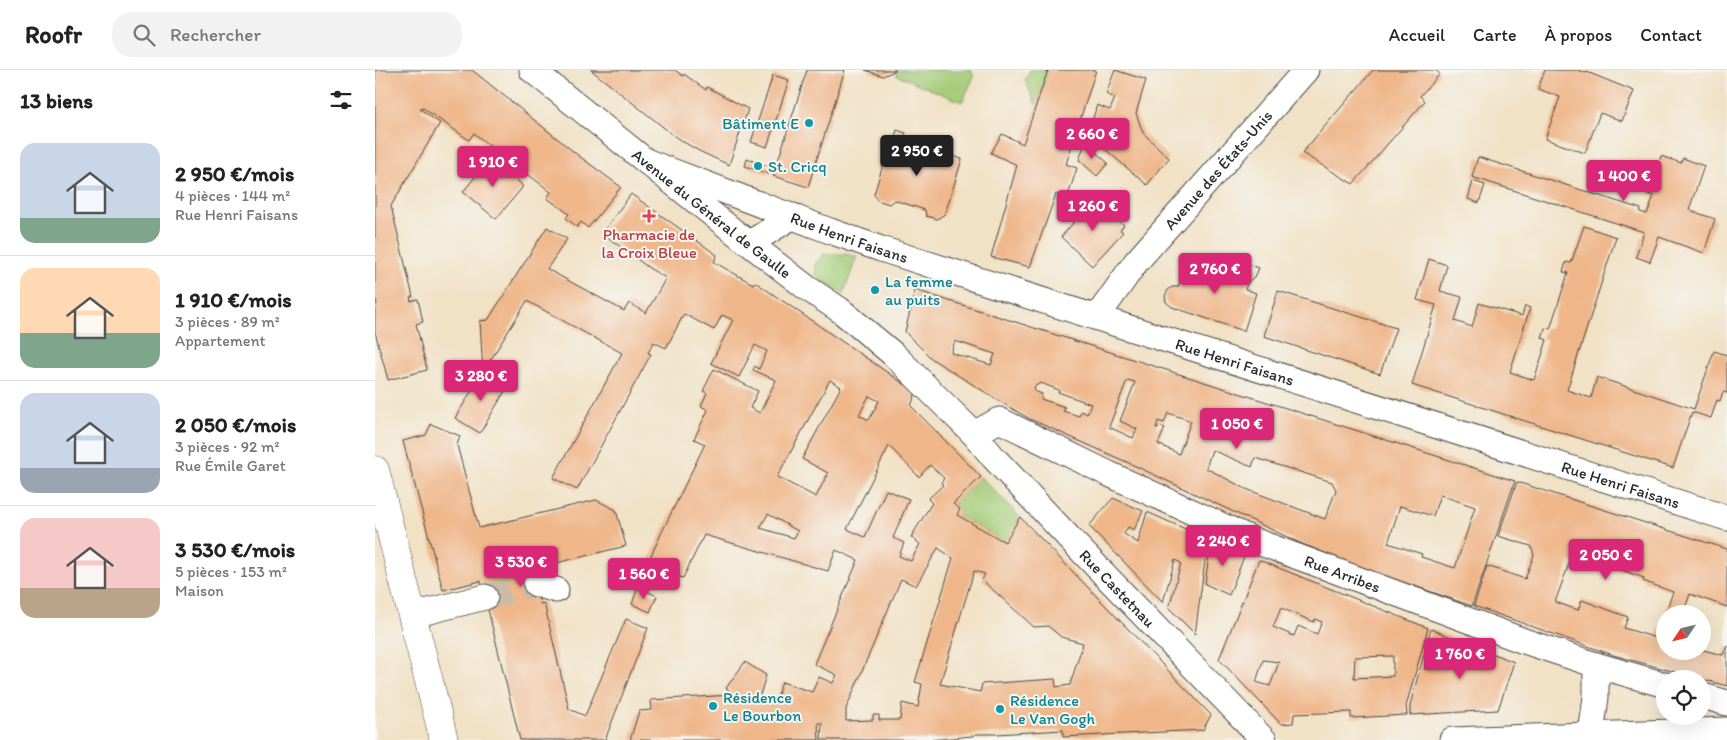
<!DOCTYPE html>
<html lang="fr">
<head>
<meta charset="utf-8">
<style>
	:root { --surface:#fff; --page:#f2f2f2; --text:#222; --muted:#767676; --line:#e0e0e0; --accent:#db2777 }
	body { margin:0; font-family:Itim,sans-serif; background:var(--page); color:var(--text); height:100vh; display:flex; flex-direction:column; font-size:19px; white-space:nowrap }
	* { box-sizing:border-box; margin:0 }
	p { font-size:16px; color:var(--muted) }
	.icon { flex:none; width:28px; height:28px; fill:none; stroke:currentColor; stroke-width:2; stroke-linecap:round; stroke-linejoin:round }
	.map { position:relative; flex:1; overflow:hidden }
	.panel { display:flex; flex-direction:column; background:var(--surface); width:375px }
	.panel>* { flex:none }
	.needle { width:32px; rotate:235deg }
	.buttons { position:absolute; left:1281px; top:535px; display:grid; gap:10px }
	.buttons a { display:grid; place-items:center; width:55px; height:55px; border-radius:50%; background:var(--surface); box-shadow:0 5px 20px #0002; font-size:25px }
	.price { position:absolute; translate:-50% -42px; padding:0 11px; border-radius:5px; background:var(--accent); color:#fff; font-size:16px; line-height:32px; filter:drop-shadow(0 1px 2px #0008) }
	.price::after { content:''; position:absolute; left:50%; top:30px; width:15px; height:11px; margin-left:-8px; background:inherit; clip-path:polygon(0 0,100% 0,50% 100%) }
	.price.selected { background:#222; color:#fff }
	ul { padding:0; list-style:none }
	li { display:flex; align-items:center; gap:15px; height:125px; padding:0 20px }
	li+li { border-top:1px solid var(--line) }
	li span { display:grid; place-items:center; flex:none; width:140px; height:100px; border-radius:15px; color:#555 }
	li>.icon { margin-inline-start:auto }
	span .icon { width:60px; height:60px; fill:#fffc; stroke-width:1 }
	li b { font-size:21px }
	h2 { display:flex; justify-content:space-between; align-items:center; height:60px; padding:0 20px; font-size:21px }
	header { display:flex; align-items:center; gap:30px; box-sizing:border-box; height:70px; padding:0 25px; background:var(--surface); border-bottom:1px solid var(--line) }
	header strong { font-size:24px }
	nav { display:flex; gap:28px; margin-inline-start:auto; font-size:18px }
	.search { width:350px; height:45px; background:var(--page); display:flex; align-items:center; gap:12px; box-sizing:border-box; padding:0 18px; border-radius:20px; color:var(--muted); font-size:19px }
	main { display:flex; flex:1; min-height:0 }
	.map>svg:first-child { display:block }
</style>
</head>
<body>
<header>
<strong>Roofr</strong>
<div class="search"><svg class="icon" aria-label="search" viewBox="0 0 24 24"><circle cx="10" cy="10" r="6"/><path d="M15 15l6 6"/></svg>Rechercher</div>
<nav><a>Accueil</a><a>Carte</a><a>À propos</a><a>Contact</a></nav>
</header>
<main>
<section class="panel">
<h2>13 biens<svg class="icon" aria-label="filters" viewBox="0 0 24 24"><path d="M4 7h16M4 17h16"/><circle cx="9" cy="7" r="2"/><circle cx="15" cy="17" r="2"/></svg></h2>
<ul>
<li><span style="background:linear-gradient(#c9d6e8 75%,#7fa58c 0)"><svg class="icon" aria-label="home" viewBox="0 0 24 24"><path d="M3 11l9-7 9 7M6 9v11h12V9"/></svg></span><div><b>2 950 €/mois</b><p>4 pièces · 144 m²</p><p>Rue Henri Faisans</p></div></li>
<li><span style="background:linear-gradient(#ffd9b3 65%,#7fa58c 0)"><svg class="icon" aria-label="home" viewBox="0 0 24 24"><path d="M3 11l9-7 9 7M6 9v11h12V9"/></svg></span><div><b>1 910 €/mois</b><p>3 pièces · 89 m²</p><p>Appartement</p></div></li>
<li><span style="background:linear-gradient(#c9d6e8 75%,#9aa5b1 0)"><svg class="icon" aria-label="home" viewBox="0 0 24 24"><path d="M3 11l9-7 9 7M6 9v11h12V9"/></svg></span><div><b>2 050 €/mois</b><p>3 pièces · 92 m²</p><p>Rue Émile Garet</p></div></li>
<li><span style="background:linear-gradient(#f6c9c9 70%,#b9a48a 0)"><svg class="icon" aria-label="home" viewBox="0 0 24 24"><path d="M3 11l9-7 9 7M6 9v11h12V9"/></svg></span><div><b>3 530 €/mois</b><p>5 pièces · 153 m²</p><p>Maison</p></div></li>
</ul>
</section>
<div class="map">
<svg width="1352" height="670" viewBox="0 0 1352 670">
	<rect width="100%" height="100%" fill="#f6f6f2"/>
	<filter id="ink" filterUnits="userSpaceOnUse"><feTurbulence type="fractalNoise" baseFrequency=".02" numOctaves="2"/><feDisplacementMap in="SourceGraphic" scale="10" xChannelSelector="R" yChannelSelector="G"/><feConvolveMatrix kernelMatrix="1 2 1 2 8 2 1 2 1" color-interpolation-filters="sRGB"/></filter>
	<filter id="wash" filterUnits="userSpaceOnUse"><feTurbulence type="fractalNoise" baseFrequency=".0096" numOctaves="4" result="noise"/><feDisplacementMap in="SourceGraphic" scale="20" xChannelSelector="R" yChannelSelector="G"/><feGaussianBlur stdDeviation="1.12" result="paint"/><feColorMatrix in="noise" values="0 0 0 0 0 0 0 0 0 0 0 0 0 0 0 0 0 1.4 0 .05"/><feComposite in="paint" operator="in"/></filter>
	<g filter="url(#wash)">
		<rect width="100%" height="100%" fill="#f1e1c5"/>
		<!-- green -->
		<path fill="#a3cb76" stroke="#677b50" d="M523 0H596L599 7 587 32 521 5Z
			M655 0H673L661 35 650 10Z
			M449 184H467L482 186 468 225 441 205 440 194Z
			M606 407 645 447 630 472 582 445 585 439 578 434Z"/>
		<g id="blocks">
			<!-- building -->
			<path fill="#efb689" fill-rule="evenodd" d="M0 0H97L204 86 246 117 213 158 206 152 202 157 191 148 194 144 172 128 176 122 137 92 136 94 99 63 94 70 48 38 45 39 65 53 16 136 38 227H35L36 231 43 229 48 252 41 254 52 300 13 310 0 262V235L2 234 0 227Z
				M216 0H300L308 6 309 4 331 20 332 17 373 39 354 95 324 81 302 68Z
				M432 0H470L433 117 398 106Z
				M490 0H521L508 6Z
				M673 0H721L691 94 702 98 692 129 681 124 655 197 616 187 642 95 616 83 627 64 648 74Z
				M740 0 771 10 761 43 768 63 794 88 772 115 723 73 722 63 714 61 722 35 735 40 740 28 731 24Z
				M998 0H1060L1065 4 1045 26 1050 31 978 114 927 83Z
				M1170 0H1203L1211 3 1212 2 1259 21 1247 51 1225 43 1210 83 1170 69 1185 27 1163 19Z
				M398 5 414 10 392 77 376 72Z
				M522 60 531 63 528 70 587 89 570 144 562 149 551 146 550 140 519 130 514 134 502 130 499 124 517 66 520 67Z
				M710 73 733 93 722 106 704 90Z
				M1286 86 1306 93 1308 88 1329 96 1314 140 1340 149 1329 183 1284 167 1275 192 1261 187 1269 162 1097 107 1103 87 1266 139 1265 142 1272 144 1279 126 1273 124Z
				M115 88 125 95 147 115V118L121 149 88 122Z
				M372 89 396 97 394 104 370 96Z
				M1098 111 1110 115 1104 133 1093 129Z
				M256 124 342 185 339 192 378 214 380 212 541 322 536 336 606 407 578 434 585 439 582 445 630 472 645 447 836 645 828 660 688 667V660L622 664H601L598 666 553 670H446L447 653H443L444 670H255L264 641 277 640 276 630 356 625 358 623 351 618 370 592 391 605 383 632 401 631 407 612 437 622 444 607 458 613 462 605 439 594 483 490 461 480 453 501 329 465 308 508 281 500 282 495 273 492 287 462 330 374 319 369 333 340 326 336 332 323 328 321 339 299 383 321 375 338 385 343 401 310 378 300 380 296 384 299 392 281 380 275 364 307 336 293 358 250 347 245 339 260 309 244 291 278 279 272 273 283 276 284 202 420 178 408 247 283 152 231 108 302 105 251 113 250 172 157 192 169 172 199 249 241 254 233 271 243 291 208 274 198 227 163ZM455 310 466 317 427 389 453 403 441 427 402 407ZM494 326 504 331 494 350 484 345ZM514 376 544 407 555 395 569 408 566 413 568 415 553 429 557 433 536 467 545 474 536 491 524 486 529 473 518 468 534 429 511 420 490 467 472 459ZM393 444 423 461 419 468 385 458ZM563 478 578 488 540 612 547 614 543 637 527 633 525 650H504V645H498V650L471 651V639L526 509 541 516ZM599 501 610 504 607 510 659 557 673 556 686 567 708 573 695 615 681 617 680 609 607 614 605 622 565 614Z
				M720 128 749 155 745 160 748 162 717 196 686 167Z
				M1209 156 1241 167 1192 320 1216 328 1222 307 1319 339 1339 281 1352 285V323L1348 322 1345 331 1342 330 1336 348 1317 342 1298 398 1037 315 1061 235 1042 230 1054 189 1072 195 1065 221 1087 227 1080 251 1097 257 1104 233 1147 246 1150 236 1155 238 1135 302 1159 310 1172 270 1167 268 1170 258 1175 259 1193 203 1188 202 1191 192 1196 193Z
				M811 192 834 199 836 196 850 200 849 204 865 209 870 193 884 198 881 205 873 212 870 219 881 223 869 261 797 237 791 232 790 226 793 220 797 217H803Z
				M540 220 1140 411 1097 536 988 498 925 473 754 393 655 349 624 331 557 289 530 262ZM580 271 620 284 616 295 576 283ZM752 310 760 312 745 351 762 359 758 368 734 357ZM666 313 684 320 683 322 716 334 712 344 706 341 704 346 688 341 690 337 666 329 667 324 659 321 660 316ZM793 343 816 351 804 384 783 374 790 358 784 356 783 359 781 358 783 351 789 353ZM889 356 896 359 893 368 887 365ZM837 380 877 397 880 388 957 412 961 420 950 449 871 419 831 398ZM1065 425 1100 437 1080 498 1046 487 1047 484 1013 473 1025 436 1058 446Z
				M903 221 1021 258 1005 304 889 266Z
				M108 302 133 316 105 363 80 348Z
				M56 354 85 366 82 375 104 458 221 430 241 440 251 476 157 499 165 534 169 533 194 639 210 646 251 549 273 558 230 670H145L106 511 68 520 28 371 51 365Z
				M1142 412 1352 479V537L1315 524 1308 544H1290V581H1328V580L1348 585 1352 575V616L1238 585 1099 536 1112 496 1150 509 1159 485 1156 476 1123 466ZM1202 484 1269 508 1268 511 1298 522 1281 568 1249 558 1253 547 1207 530 1203 540 1180 532 1195 491 1199 492Z
				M738 428 768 441 759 460 753 457 749 464 763 473 772 442 833 469 820 564 794 538 806 493 800 490 788 532 714 456Z
				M836 470 870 484 854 525 830 514Z
				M884 490 1053 558 1031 636 1032 645 976 648V642L919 644 918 653 906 654 844 589ZM906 538 939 552 940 549 947 552 942 564 923 556 919 566 898 557ZM1018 586V606L979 608 980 587ZM888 590 904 592 895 616 881 612Z
				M263 517 282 526 275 542 257 534Z
				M1056 559 1076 567 1063 587 1059 591 1051 593 1049 599H1076L1082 569 1139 592 1123 640 1035 645V635Z"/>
		</g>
	</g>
	<g filter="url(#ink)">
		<use href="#blocks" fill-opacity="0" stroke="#494642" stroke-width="1"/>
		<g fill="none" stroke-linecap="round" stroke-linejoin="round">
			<!-- minor-tunnel -->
			<path stroke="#c9bda6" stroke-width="25" stroke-dasharray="25 12" stroke-linecap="butt" d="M110 527 161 514"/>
			<defs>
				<g id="minor">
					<path id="s1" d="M157 0 362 164 432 218 465 240 518 284 599 364 618 387 698 472 889 670"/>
					<path id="s2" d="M273 92 455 161 506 179 1352 448"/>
					<path d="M375 173 418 146"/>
					<path id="s3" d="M722 247 761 192 931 0"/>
					<path id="s4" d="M599 364 624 350 734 404 883 472 1149 571 1221 595 1290 615"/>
					<path d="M161 514 181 520"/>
					<path d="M38 545 110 527"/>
					<path d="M1328 626 1352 633"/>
					<path d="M1216 665 1221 627V595"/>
					<path d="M1077 670 1352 660"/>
				</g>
				<path id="major" d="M0 400 69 670"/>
			</defs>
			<!-- minor casing -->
			<use href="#minor" stroke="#494642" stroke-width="27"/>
			<!-- major casing -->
			<use href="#major" stroke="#494642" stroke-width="29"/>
			<!-- minor -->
			<use href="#minor" stroke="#fff" stroke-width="25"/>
			<!-- major -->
			<use href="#major" stroke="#fff" stroke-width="28"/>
		</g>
	</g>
	<!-- markers -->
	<g fill="#0f9aa8" stroke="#f6f6f2" stroke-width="2">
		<circle cx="434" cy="53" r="5"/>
		<circle cx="383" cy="96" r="5"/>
		<circle cx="500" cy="220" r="5"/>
		<circle cx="338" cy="636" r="5"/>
		<circle cx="625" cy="639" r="5"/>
	</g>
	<path fill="#e0444e" stroke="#f6f6f2" stroke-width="2" d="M271.5 138.5h5v5h5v5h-5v5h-5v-5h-5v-5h5z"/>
	<g text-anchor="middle" stroke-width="4" stroke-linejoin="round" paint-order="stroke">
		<!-- culture labels -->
		<g font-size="16" fill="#0d838f" stroke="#f6f6f2" text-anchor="start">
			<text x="424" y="59" text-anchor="end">Bâtiment E</text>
			<text x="393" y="102">St. Cricq</text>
			<text x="510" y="217">La femme<tspan x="510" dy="18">au puits</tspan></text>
			<text x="348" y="633">Résidence<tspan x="348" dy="18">Le Bourbon</tspan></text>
			<text x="635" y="636">Résidence<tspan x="635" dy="18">Le Van Gogh</tspan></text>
		</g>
		<!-- street labels -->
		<g font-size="16" fill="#2b2b2b" stroke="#f6f6f2">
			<text dy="6" stroke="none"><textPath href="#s3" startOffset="191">Avenue des États-Unis</textPath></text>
			<text dy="6" stroke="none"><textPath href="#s1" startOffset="230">Avenue du Général de Gaulle</textPath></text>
			<text dy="6" stroke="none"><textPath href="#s2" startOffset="215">Rue Henri Faisans</textPath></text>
			<text dy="6" stroke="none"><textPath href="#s2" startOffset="620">Rue Henri Faisans</textPath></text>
			<text dy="6" stroke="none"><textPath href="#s2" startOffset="1025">Rue Henri Faisans</textPath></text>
			<text dy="6" stroke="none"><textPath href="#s4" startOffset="405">Rue Arribes</textPath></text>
			<text dy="6" stroke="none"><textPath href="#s1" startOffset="784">Rue Castetnau</textPath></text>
		</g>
		<!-- health labels -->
		<g font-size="16" fill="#be3a42" stroke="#f6f6f2">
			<text x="274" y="170">Pharmacie de<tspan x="274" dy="18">la Croix Bleue</tspan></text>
		</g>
	</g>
</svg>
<div class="buttons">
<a><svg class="needle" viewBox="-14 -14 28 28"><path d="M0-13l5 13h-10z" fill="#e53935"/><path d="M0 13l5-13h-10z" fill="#767676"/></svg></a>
<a><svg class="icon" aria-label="locate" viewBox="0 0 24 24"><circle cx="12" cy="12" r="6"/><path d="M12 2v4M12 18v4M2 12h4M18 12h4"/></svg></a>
</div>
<b class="price" style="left:717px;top:90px">2 660 €</b>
<b class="price selected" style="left:542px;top:107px">2 950 €</b>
<b class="price" style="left:118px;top:118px">1 910 €</b>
<b class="price" style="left:1249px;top:132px">1 400 €</b>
<b class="price" style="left:718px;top:162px">1 260 €</b>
<b class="price" style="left:840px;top:225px">2 760 €</b>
<b class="price" style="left:106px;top:332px">3 280 €</b>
<b class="price" style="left:862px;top:380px">1 050 €</b>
<b class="price" style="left:848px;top:497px">2 240 €</b>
<b class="price" style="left:1231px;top:511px">2 050 €</b>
<b class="price" style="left:146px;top:518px">3 530 €</b>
<b class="price" style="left:269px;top:530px">1 560 €</b>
<b class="price" style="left:1085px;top:610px">1 760 €</b>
</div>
</main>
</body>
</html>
